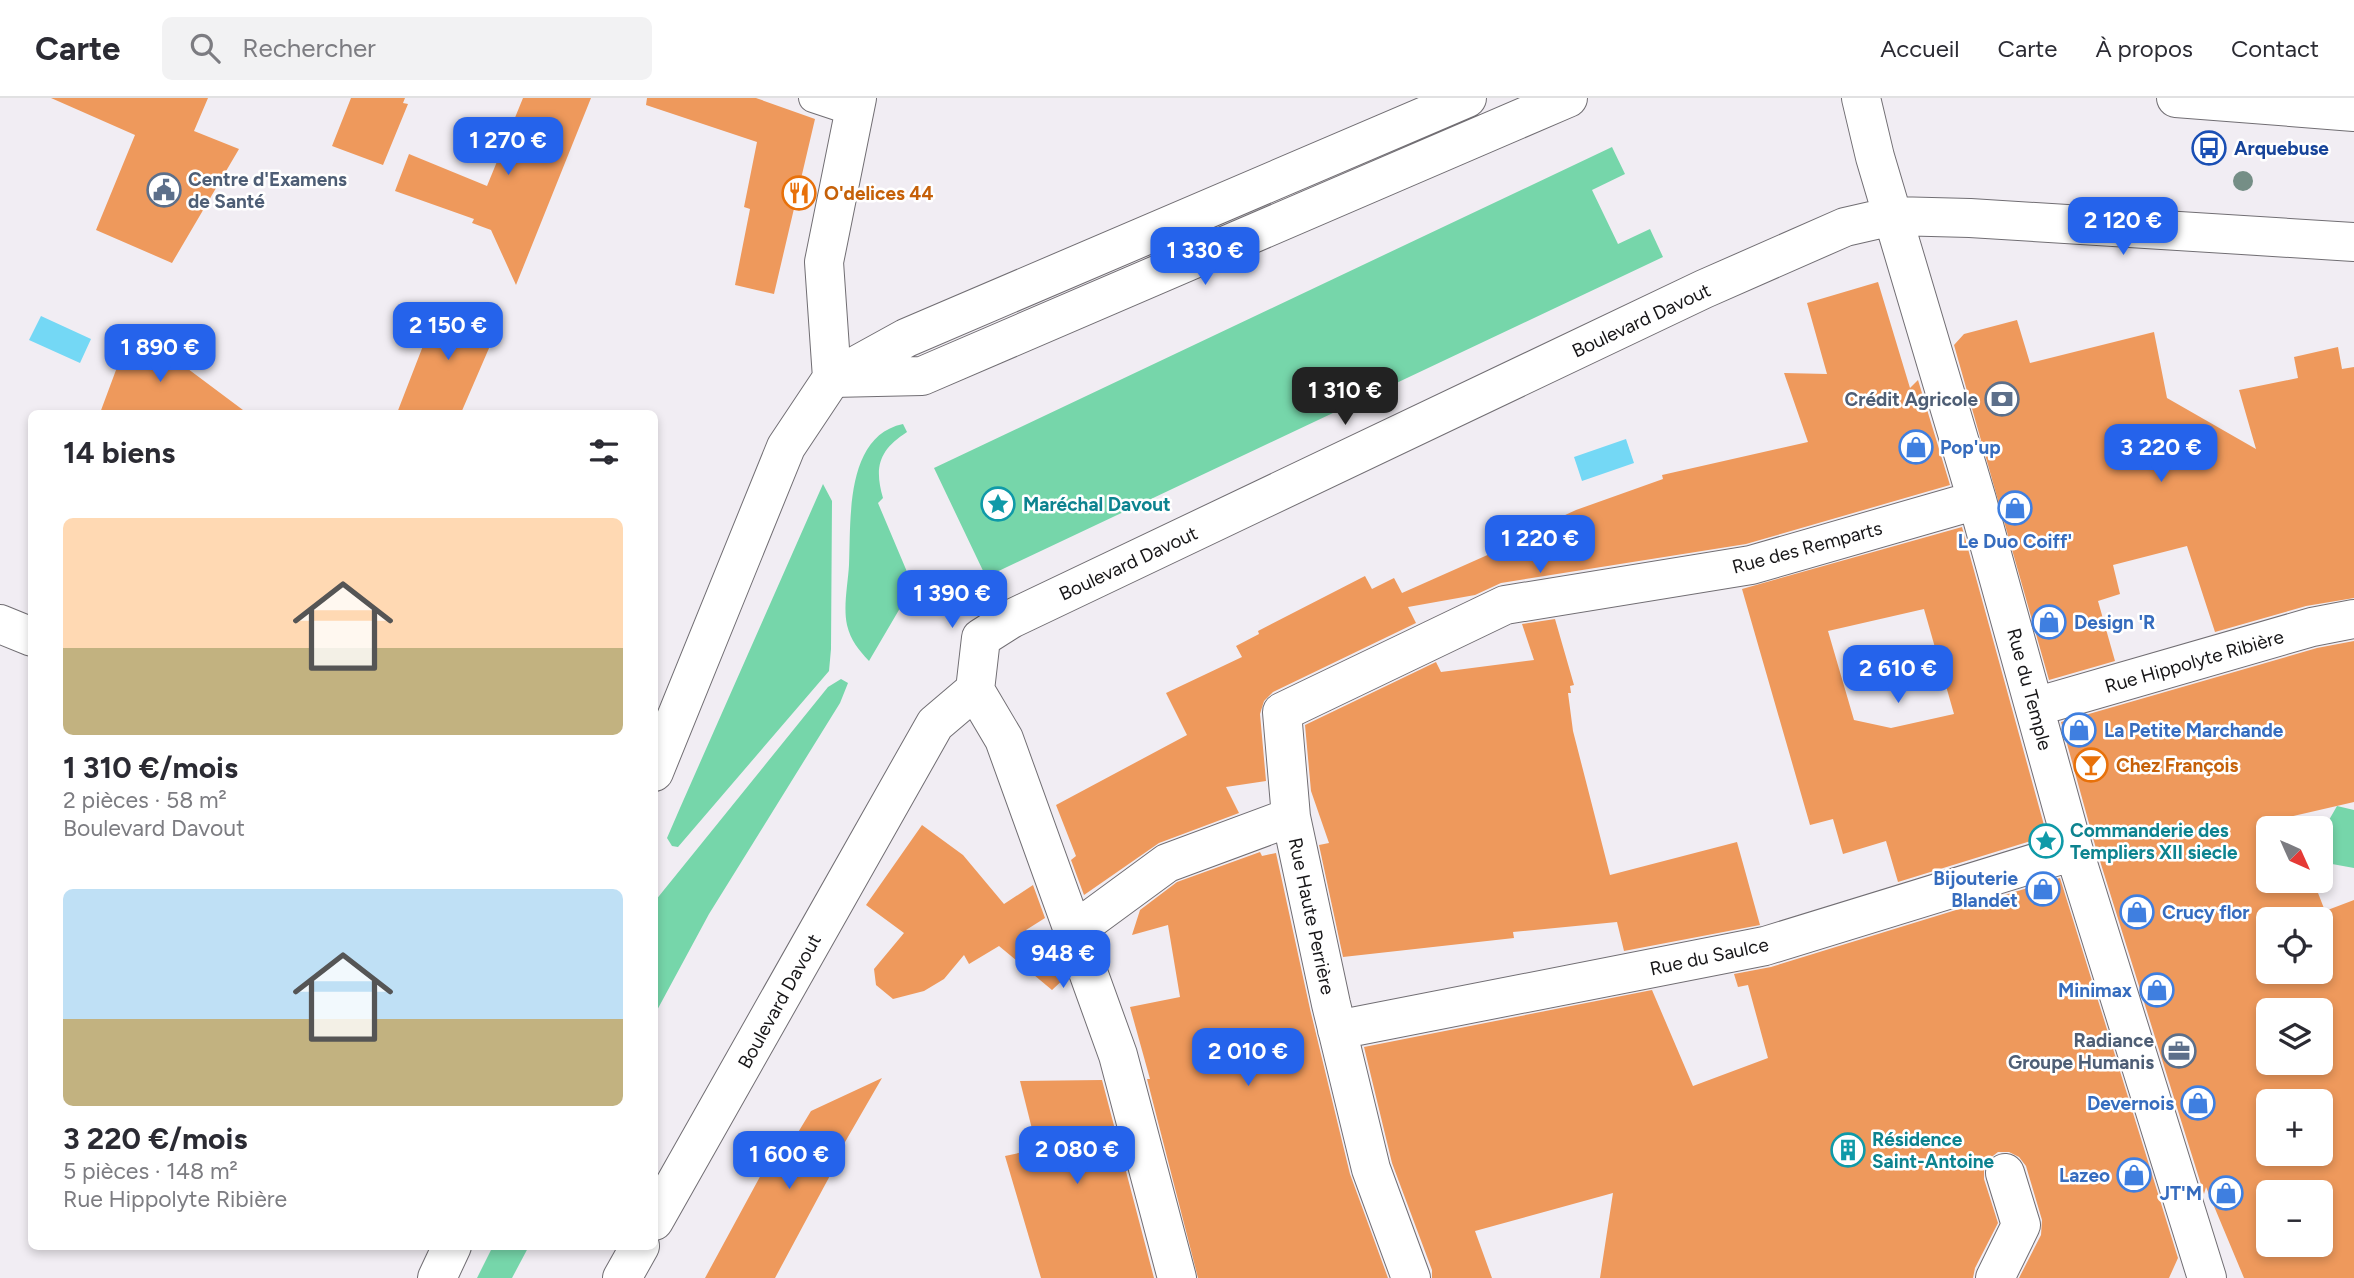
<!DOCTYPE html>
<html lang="fr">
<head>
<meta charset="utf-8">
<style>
	:root { --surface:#fff; --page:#f2f2f3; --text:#2b2b33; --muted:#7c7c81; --line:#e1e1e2; --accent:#2563eb }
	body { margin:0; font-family:Figtree,sans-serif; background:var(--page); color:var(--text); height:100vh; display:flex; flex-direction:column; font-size:26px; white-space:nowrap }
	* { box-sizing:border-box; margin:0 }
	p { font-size:23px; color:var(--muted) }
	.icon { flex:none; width:38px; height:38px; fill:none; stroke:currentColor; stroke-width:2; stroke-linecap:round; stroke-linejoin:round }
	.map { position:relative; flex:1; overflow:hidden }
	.panel { position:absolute; left:28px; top:312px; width:630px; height:840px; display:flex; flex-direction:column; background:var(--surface); border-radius:10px; box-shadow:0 4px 10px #0003 }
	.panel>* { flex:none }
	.needle { width:46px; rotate:135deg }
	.fabs { position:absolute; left:2256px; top:718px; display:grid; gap:14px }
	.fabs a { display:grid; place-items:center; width:77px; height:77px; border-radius:10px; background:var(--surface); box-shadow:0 4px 10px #0003; font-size:35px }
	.price { position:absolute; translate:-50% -60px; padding:0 16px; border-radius:14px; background:var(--accent); color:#fff; font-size:23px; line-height:46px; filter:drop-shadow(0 2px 4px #0008) }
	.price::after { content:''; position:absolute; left:50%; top:42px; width:21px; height:16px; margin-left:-10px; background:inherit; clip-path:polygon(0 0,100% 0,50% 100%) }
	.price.active { background:#222; color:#fff }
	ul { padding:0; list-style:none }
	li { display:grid; align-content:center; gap:14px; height:371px; padding:0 35px }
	li span { display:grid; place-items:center; height:217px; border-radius:10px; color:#555 }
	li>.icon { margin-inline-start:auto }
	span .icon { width:126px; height:126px; fill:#fffc; stroke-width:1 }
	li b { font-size:30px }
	h2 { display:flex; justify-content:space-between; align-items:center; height:84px; padding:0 35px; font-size:30px }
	header { display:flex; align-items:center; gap:42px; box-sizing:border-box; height:98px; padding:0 35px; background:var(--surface); border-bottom:2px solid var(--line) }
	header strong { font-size:33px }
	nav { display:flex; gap:38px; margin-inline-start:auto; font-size:24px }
	.search { width:490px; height:63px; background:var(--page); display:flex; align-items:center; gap:18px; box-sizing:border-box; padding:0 24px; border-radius:10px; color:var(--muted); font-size:26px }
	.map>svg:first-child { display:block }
</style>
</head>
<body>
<header>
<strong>Carte</strong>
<div class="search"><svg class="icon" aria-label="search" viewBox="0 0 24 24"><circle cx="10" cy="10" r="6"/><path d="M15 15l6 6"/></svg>Rechercher</div>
<nav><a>Accueil</a><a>Carte</a><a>À propos</a><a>Contact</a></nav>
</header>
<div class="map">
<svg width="2354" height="1180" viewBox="0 0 2354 1180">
	<rect width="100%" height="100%" fill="#f1edf3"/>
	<!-- green -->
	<path fill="#76d6aa" d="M1612 49 1625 76 1592 92 1618 146 1650 131 1663 159 986 479 934 370Z
		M903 326 907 334C879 352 874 369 883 400L878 405 913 488 869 563C858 551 851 543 847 527 843 509 848 485 849 467 851 422 845 338 903 326Z
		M823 386 832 403 831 551 829 573 678 749 672 748 667 740 680 710Z
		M841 581 848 585 840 605 709 816 655 916V803L828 589Z
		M2337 708 2354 712V770L2321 764V736Z
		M493 1148H529L512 1180H477Z"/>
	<!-- water -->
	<path fill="#74d8f5" d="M41 218 91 241 80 265 29 242Z
		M1626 341 1634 365 1582 383 1574 359Z"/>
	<!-- building -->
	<path fill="#ee995c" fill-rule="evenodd" d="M51 0H208L194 33 239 51 172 165 96 132 135 37Z
		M351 0H405L403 5 408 6 383 67 332 48Z
		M523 0H591L516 187 491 132 472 125 474 121 395 93 409 56 487 88Z
		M647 0H756L815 21 774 196 735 187 750 111 744 109 757 44 646 7Z
		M1878 184 1910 290 1918 282 1950 387 1746 446 1501 485 1475 497 1408 509 1416 525 1273 594 1264 603 1260 616 1266 683 1226 689 1239 715 1159 745 1084 797 1071 762 1076 758 1056 707 1187 637 1166 595 1242 559 1236 548 1259 536 1258 533 1365 478 1372 491 1394 480 1402 495 1501 451 1502 446 1576 412 1663 381 1662 377 1808 344 1784 275 1827 276 1807 205Z
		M440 204 499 227 461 315H397Z
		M2017 222 2030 265 2154 234 2167 300 2256 351 2239 292 2298 280 2294 259 2338 249 2342 271 2354 269V500L2306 508 2215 534 2187 448 2113 467 2120 496 2098 503 2115 563 2049 582 1954 247 1964 236Z
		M132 229 156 247 247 315H100Z
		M1962 429 2047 738 1898 784 1886 743 1843 756 1833 721 1810 727 1742 491ZM1924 511 1954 616 1891 630 1854 622 1828 533Z
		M1555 521 1574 587 1570 588 1571 595H1568L1573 633 1610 777 1737 744 1760 827 1624 853 1617 824 1513 834 1514 840 1343 859 1319 747 1329 745 1311 693 1305 627 1436 564 1441 574 1534 562 1522 526Z
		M2354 543V704L2289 719 2293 730H2268V782H2313L2325 813 2354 802V1180H2244L2206 1089 2204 1096 2095 747 2061 624 2317 550ZM2268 821H2320V873H2268ZM2268 912H2320V964H2268ZM2268 1003H2320V1055H2268ZM2268 1094H2320V1146H2268Z
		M922 727 963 757 1004 806 1033 787 1045 820 1026 832 1066 879 1052 892 999 848 969 866 964 857 944 881 924 893 893 901 876 887 874 871 904 835 866 807Z
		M1260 754 1262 758 1276 755 1310 911 1350 1076 1388 1180H1198L1147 981H1150L1130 909 1180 899 1168 827 1132 837 1140 812 1177 784Z
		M2060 780 2178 1160 2169 1180H2019L2041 1137 2042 1122 2026 1068 2019 1059 2009 1054H1998L1989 1061 1984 1069V1081L1998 1125 1975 1170 1973 1180H1600L1613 1095 1475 1133 1492 1180H1432V1172L1392 1065 1364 949 1652 892 1693 988 1768 960 1748 887 1738 889 1734 876 1771 869Z
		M882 980 830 1070 833 1072 775 1180H705L781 1040 791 1046 811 1013Z
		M1102 982 1154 1180H1041L1005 1058 1037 1051 1020 983Z"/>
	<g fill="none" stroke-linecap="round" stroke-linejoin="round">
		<defs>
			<path id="lane" d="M813 0 855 14"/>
			<path id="street" d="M1861 0 1875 59 1977 402 2074 753 2207 1180
				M0 526 32 539
				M975 592 1004 641 1118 957 1177 1180
				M2035 609 2312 529 2354 521
				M1073 834 1167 765 1291 719
				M1337 932 1765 848 2074 753
				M654 1123 935 626 975 592 981 540 1011 521 1704 191 1845 129 1893 118 1970 120 2354 144
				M622 1180 640 1148
				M1411 1180 1371 1071 1331 906 1291 719 1282 614 1505 507 1751 467 1977 402
				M1995 1180 2021 1127 2005 1075"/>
			<path id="secondary" d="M2176 0 2354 14
				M837 278 906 240 1467 0
				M832 280 922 278 1568 0"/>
			<path id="primary" d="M654 674 786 349 832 280 824 164 857 0
				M437 1180 452 1148"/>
		</defs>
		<!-- lane casing -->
		<use href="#lane" stroke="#716e73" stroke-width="30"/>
		<!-- street casing -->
		<use href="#street" stroke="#716e73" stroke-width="40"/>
		<!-- secondary casing -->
		<use href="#secondary" stroke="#716e73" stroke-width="40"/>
		<!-- primary casing -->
		<use href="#primary" stroke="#716e73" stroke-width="40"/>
		<!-- lane -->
		<use href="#lane" stroke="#fff" stroke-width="28"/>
		<!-- street -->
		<use href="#street" stroke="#fff" stroke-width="38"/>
		<!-- secondary -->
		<use href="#secondary" stroke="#fff" stroke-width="38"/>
		<!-- primary -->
		<use href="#primary" stroke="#fff" stroke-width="38"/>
	</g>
	<!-- trees -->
	<circle fill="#758e86" cx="2243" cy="83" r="10"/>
	<!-- icons -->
	<defs>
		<symbol id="bus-ring" viewBox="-11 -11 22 22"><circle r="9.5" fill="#fff" stroke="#1a4fb4" stroke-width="1.5"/><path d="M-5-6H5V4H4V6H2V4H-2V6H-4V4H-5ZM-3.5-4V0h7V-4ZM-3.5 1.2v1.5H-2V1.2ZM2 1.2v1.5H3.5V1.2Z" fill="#1a4fb4"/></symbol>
		<symbol id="civic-ring" viewBox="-11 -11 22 22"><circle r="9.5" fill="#fff" stroke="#5c6f8a" stroke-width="1.5"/><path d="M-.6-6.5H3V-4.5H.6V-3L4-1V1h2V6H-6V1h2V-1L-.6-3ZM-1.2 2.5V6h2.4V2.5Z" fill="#5c6f8a"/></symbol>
		<symbol id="restaurant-ring" viewBox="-11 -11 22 22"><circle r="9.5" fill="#fff" stroke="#e8710a" stroke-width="1.5"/><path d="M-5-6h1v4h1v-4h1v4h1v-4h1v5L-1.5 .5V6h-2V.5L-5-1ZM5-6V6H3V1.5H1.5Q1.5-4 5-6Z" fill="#e8710a"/></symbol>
		<symbol id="bank-ring" viewBox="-11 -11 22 22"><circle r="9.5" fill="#fff" stroke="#5c6f8a" stroke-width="1.5"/><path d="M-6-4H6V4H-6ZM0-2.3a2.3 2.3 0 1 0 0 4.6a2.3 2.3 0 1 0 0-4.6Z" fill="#5c6f8a"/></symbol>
		<symbol id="shop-ring" viewBox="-11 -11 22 22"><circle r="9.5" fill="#fff" stroke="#3f7fe0" stroke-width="1.5"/><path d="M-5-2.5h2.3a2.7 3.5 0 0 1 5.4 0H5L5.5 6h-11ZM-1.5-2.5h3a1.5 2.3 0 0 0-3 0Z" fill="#3f7fe0"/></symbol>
		<symbol id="sight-ring" viewBox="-11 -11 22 22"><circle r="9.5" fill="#fff" stroke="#0f9aa8" stroke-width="1.5"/><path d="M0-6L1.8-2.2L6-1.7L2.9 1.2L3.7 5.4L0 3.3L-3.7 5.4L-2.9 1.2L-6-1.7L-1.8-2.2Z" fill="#0f9aa8"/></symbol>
		<symbol id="bar-ring" viewBox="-11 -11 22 22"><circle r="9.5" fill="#fff" stroke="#e8710a" stroke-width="1.5"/><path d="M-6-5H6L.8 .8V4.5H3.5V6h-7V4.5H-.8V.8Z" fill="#e8710a"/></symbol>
		<symbol id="office-ring" viewBox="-11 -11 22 22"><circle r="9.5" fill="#fff" stroke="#5c6f8a" stroke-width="1.5"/><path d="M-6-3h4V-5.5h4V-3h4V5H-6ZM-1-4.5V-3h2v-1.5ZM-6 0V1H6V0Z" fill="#5c6f8a"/></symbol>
		<symbol id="building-ring" viewBox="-11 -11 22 22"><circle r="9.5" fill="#fff" stroke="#0f9aa8" stroke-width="1.5"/><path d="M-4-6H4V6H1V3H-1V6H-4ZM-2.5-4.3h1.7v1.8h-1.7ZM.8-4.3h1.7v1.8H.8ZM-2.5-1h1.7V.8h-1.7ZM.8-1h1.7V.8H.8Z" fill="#0f9aa8"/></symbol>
	</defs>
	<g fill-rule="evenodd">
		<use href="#bus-ring" x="2190" y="31" width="38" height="38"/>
		<use href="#civic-ring" x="145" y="73" width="38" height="38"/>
		<use href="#restaurant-ring" x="780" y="76" width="38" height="38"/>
		<use href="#bank-ring" x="1983" y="282" width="38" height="38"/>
		<use href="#shop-ring" x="1897" y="330" width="38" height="38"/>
		<use href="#sight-ring" x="979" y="387" width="38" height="38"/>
		<use href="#shop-ring" x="1996" y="391" width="38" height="38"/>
		<use href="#shop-ring" x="2030" y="505" width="38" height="38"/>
		<use href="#shop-ring" x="2060" y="613" width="38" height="38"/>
		<use href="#bar-ring" x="2072" y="648" width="38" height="38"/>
		<use href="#sight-ring" x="2027" y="724" width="38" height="38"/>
		<use href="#shop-ring" x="2024" y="772" width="38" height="38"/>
		<use href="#shop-ring" x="2118" y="795" width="38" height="38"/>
		<use href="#shop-ring" x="2138" y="873" width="38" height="38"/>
		<use href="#office-ring" x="2160" y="934" width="38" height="38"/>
		<use href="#shop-ring" x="2179" y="986" width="38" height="38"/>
		<use href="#building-ring" x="1829" y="1033" width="38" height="38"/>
		<use href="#shop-ring" x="2115" y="1058" width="38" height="38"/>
		<use href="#shop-ring" x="2207" y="1076" width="38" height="38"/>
	</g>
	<g text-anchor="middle" stroke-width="5" stroke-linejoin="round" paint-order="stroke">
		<!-- transit labels -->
		<g font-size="19" font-weight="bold" fill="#164399" stroke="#fff" text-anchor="start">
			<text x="2234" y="57">Arquebuse</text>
		</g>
		<!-- service labels -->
		<g font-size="19" font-weight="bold" fill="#4e5e75" stroke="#fff" text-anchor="end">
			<text x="188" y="88" text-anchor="start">Centre d'Examens<tspan x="188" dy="22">de Santé</tspan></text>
			<text x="1978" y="308">Crédit Agricole</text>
			<text x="2154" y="949">Radiance<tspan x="2154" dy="22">Groupe Humanis</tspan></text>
		</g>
		<!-- food labels -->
		<g font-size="19" font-weight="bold" fill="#c56008" stroke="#fff" text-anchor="start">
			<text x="824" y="102">O'delices 44</text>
			<text x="2116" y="674">Chez François</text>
		</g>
		<!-- street labels -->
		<g font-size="19" fill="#171618" stroke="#fff">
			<text transform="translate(1641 222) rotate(-25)" y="7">Boulevard Davout</text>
			<text transform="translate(1807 449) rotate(-15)" y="7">Rue des Remparts</text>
			<text transform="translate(1128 465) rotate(-25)" y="7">Boulevard Davout</text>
			<text transform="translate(2194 563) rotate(-16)" y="7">Rue Hippolyte Ribière</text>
			<text transform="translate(2030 591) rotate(75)" y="7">Rue du Temple</text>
			<text transform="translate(1312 818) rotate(78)" y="7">Rue Haute Perrière</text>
			<text transform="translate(1709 858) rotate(-12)" y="7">Rue du Saulce</text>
			<text transform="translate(779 903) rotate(-61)" y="7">Boulevard Davout</text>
		</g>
		<!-- shop labels -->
		<g font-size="19" font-weight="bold" fill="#366cbe" stroke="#fff" text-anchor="end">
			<text x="1940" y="356" text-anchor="start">Pop'up</text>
			<text x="2015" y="450" text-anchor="middle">Le Duo Coiff'</text>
			<text x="2074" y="531" text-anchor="start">Design 'R</text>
			<text x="2104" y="639" text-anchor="start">La Petite Marchande</text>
			<text x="2018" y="787">Bijouterie<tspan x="2018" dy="22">Blandet</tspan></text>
			<text x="2162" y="821" text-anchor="start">Crucy flor</text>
			<text x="2132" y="899">Minimax</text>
			<text x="2174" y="1012">Devernois</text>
			<text x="2110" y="1084">Lazeo</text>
			<text x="2202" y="1102">JT'M</text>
		</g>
		<!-- culture labels -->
		<g font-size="19" font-weight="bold" fill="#0d838f" stroke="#fff" text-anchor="start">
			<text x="1023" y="413">Maréchal Davout</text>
			<text x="2070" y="739">Commanderie des<tspan x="2070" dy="22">Templiers XII siecle</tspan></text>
			<text x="1872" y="1048">Résidence<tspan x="1872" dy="22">Saint-Antoine</tspan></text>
		</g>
	</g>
</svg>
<div class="fabs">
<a><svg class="needle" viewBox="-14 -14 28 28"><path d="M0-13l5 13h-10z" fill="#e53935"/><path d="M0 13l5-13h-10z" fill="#7c7c81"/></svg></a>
<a><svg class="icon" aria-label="locate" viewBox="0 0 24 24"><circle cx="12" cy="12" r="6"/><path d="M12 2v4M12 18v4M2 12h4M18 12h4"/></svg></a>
<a><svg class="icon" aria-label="layers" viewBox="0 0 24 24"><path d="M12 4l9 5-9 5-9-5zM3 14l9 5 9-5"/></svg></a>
<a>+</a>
<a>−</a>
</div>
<b class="price" style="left:508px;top:79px">1 270 €</b>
<b class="price" style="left:2123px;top:159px">2 120 €</b>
<b class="price" style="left:1205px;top:189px">1 330 €</b>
<b class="price" style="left:448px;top:264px">2 150 €</b>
<b class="price" style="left:160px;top:286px">1 890 €</b>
<b class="price active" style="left:1345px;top:329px">1 310 €</b>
<b class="price" style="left:2161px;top:386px">3 220 €</b>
<b class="price" style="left:1540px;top:477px">1 220 €</b>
<b class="price" style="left:952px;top:532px">1 390 €</b>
<b class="price" style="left:1898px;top:607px">2 610 €</b>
<b class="price" style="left:1063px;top:892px">948 €</b>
<b class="price" style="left:1248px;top:990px">2 010 €</b>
<b class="price" style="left:1077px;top:1088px">2 080 €</b>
<b class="price" style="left:789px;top:1093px">1 600 €</b>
<section class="panel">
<h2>14 biens<svg class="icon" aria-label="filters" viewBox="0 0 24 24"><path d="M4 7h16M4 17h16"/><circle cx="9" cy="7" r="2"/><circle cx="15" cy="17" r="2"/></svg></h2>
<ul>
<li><span style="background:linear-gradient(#ffd9b3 60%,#c2b280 0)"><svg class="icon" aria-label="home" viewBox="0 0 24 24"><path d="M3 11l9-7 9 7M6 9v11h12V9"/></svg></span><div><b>1 310 €/mois</b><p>2 pièces · 58 m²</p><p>Boulevard Davout</p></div></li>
<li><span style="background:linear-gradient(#bfe0f5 60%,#c2b280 0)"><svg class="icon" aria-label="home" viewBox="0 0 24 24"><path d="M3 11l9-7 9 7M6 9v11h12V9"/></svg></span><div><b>3 220 €/mois</b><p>5 pièces · 148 m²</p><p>Rue Hippolyte Ribière</p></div></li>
</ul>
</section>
</div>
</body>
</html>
